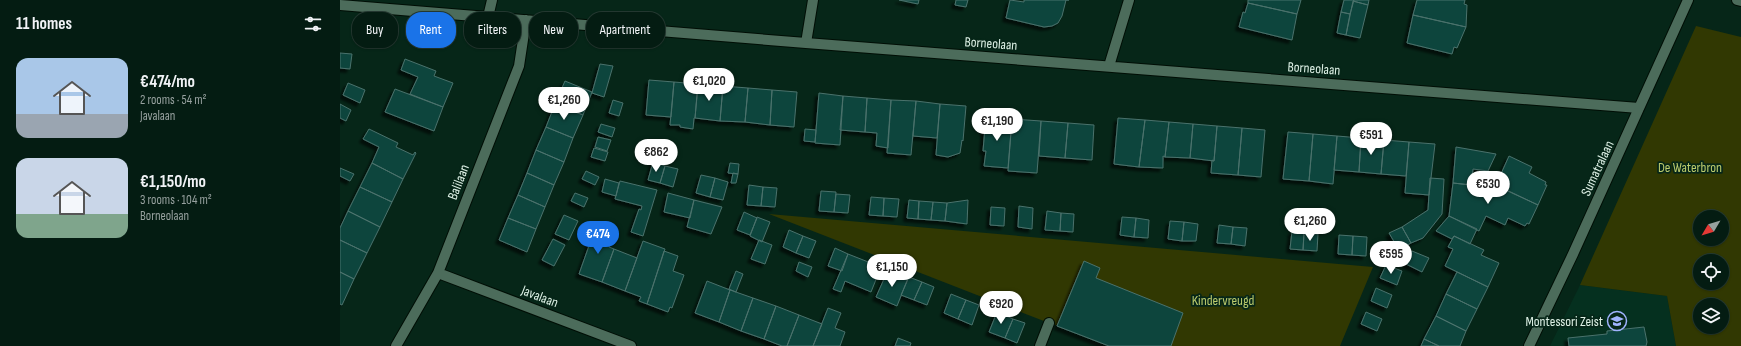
<!DOCTYPE html>
<html lang="en">
<head>
<meta charset="utf-8">
<style>
	:root { --surface:#041c12; --page:#0d251b; --text:#f1f3f6; --muted:#97a19f; --line:#253a32; --accent:#1a73e8 }
	body { margin:0; font-family:"Sofia Sans Condensed",sans-serif; background:var(--page); color:var(--text); height:100vh; display:flex; flex-direction:column; font-size:15px; white-space:nowrap }
	* { box-sizing:border-box; margin:0 }
	p { font-size:13px; color:var(--muted) }
	.icon { flex:none; width:22px; height:22px; fill:none; stroke:currentColor; stroke-width:2; stroke-linecap:round; stroke-linejoin:round }
	.map { position:relative; flex:1; overflow:hidden }
	.side { display:flex; flex-direction:column; background:var(--surface); width:340px }
	.side>* { flex:none }
	.guide { position:absolute; left:12px; top:12px; width:380px; height:36px; display:flex; gap:8px }
	.needle { width:26px; rotate:232deg }
	.fabs { position:absolute; left:1353px; top:210px; display:grid; gap:8px }
	.fabs a { display:grid; place-items:center; width:36px; height:36px; border-radius:50%; background:var(--surface); box-shadow:0 1px 3px #0004,0 0 0 1px var(--line); font-size:20px }
	.price { position:absolute; translate:-50% -34px; padding:0 9px; border-radius:14px; background:#fff; color:#222; font-size:13px; line-height:26px; filter:drop-shadow(0 1px 2px #0008) }
	.price::after { content:''; position:absolute; left:50%; top:24px; width:12px; height:9px; margin-left:-6px; background:inherit; clip-path:polygon(0 0,100% 0,50% 100%) }
	.price.active { background:var(--accent); color:#fff }
	ul { padding:0; list-style:none }
	li { display:flex; align-items:center; gap:12px; height:100px; padding:0 16px }
	li span { display:grid; place-items:center; flex:none; width:112px; height:80px; border-radius:12px; color:#555 }
	li>.icon { margin-inline-start:auto }
	span .icon { width:48px; height:48px; fill:#fffc; stroke-width:1 }
	li b { font-size:17px }
	h2 { display:flex; justify-content:space-between; align-items:center; height:48px; padding:0 16px; font-size:17px }
	.chip { padding:0 14px; border-radius:16px; background:var(--surface); box-shadow:0 1px 3px #0004,0 0 0 1px var(--line); font-size:14px; line-height:36px }
	.chip.active { background:var(--accent); color:#fff }
	main { display:flex; flex:1; min-height:0 }
	.map>svg:first-child { display:block }
</style>
</head>
<body>
<main>
<section class="side">
<h2>11 homes<svg class="icon" aria-label="filters" viewBox="0 0 24 24"><path d="M4 7h16M4 17h16"/><circle cx="9" cy="7" r="2"/><circle cx="15" cy="17" r="2"/></svg></h2>
<ul>
<li><span style="background:linear-gradient(#a9c7e8 70%,#9aa5b1 0)"><svg class="icon" aria-label="home" viewBox="0 0 24 24"><path d="M3 11l9-7 9 7M6 9v11h12V9"/></svg></span><div><b>€474/mo</b><p>2 rooms · 54 m²</p><p>Javalaan</p></div></li>
<li><span style="background:linear-gradient(#c9d6e8 70%,#7fa58c 0)"><svg class="icon" aria-label="home" viewBox="0 0 24 24"><path d="M3 11l9-7 9 7M6 9v11h12V9"/></svg></span><div><b>€1,150/mo</b><p>3 rooms · 104 m²</p><p>Borneolaan</p></div></li>
</ul>
</section>
<div class="map">
<svg width="1401" height="346" viewBox="0 0 1401 346">
	<defs>
		<filter id="shadow"><feDropShadow dx="-3.5" dy="3.5" stdDeviation="1" flood-color="#0009"/></filter>
	</defs>
	<rect width="100%" height="100%" fill="#062618"/>
	<!-- built -->
	<path fill="#05301f" d="M1240 285 1327 296 1336 346H1210Z"/>
	<!-- green -->
	<path fill="#313802" fill-rule="evenodd" d="M1356 26 1401 37V346H1336L1327 296 1240 285ZM1360 217H1382V239H1360ZM1360 261H1382V283H1360ZM1360 305H1382V327H1360Z
		M429 214 1033 267 1000 346H828L725 328 709 323Z"/>
	<!-- building -->
	<path fill="#0f443d" stroke="#4a726c" filter="url(#shadow)" d="M559 0H579L578 4Z
		M616 0H628L626 7 615 5Z
		M670 0 684 2V0H729H726L722 16 718 23 712 26 704 27 666 18Z
		M908 0H961L957 14 908 3Z
		M1004 0H1014L1010 14 1001 12Z
		M1014 0H1029L1028 5 1013 1Z
		M1077 0H1125L1124 4 1127 5 1126 27 1073 15Z
		M1013 1 1028 5 1020 38 1006 35Z
		M908 3 957 14 952 40 899 27 903 12 905 13Z
		M1001 12 1010 14 1006 35 997 33Z
		M1073 15 1126 27 1117 48 1114 47 1112 54 1067 43Z
		M0 53 12 54 10 69 0 68Z
		M65 59 96 71 94 76 113 83 103 107 70 94 78 77 61 70Z
		M260 64 273 66 264 97 252 93Z
		M309 80 334 82 331 117 306 115Z
		M225 81 252 92 243 115 215 104Z
		M334 82 358 84 355 118H354L353 129 340 127V125H330Z
		M8 83 25 90 20 103 3 95Z
		M358 84 383 86 380 121 355 118Z
		M383 86 408 88 405 122 380 121Z
		M408 88 432 90 430 125 405 122Z
		M55 89 103 107 94 131 45 112Z
		M432 90 457 92 454 127 430 125Z
		M479 93 503 96 500 145 475 143Z
		M503 96 527 98 525 132 500 130Z
		M527 98 551 100 548 148 536 146 537 133 525 132Z
		M273 100 283 103 279 116 269 113Z
		M551 100 576 101 571 155 547 153Z
		M576 101 600 104 597 138 573 136Z
		M0 104 11 110 6 121 0 118Z
		M215 104 243 115 233 138 206 127Z
		M600 104 626 106 623 141 622 140 620 153 608 157 596 155Z
		M646 116 672 119 668 168 644 166 646 151H643Z
		M778 118 805 120 799 167 774 164Z
		M672 119 701 121 697 173 668 171Z
		M805 120 829 122 825 157 823 156V168L799 167Z
		M701 121 728 123 725 158 699 156Z
		M829 122 853 124 850 158 825 157Z
		M728 123 754 125 752 160 725 158Z
		M261 124 275 128 272 137 258 132Z
		M853 124 877 126 874 161 850 158Z
		M877 126 902 128 898 175 871 173 872 160 874 161Z
		M206 127 233 138 224 162 196 150Z
		M902 128 925 130 921 177 898 175Z
		M29 129 58 143 56 147 73 155 75 152 76 153 63 179 32 163 39 147 23 139Z
		M465 129 476 130 475 142 464 141Z
		M948 132 973 134 969 181 943 179Z
		M973 134 997 136 993 184 969 181Z
		M997 136 1021 138 1019 172 994 170Z
		M258 137 271 140 267 151 255 147Z
		M1021 138 1044 140 1041 174 1019 172Z
		M1044 140 1069 142 1066 176 1041 174Z
		M1069 142 1095 144 1089 195 1065 193Z
		M1116 147 1156 154 1148 171 1133 169 1131 185 1113 183Z
		M254 148 268 152 265 161 251 157Z
		M196 150 224 162 214 185 187 173Z
		M1169 156 1192 167 1189 173 1206 182 1205 185H1207L1198 205 1156 185Z
		M313 162 325 166 320 183 308 180Z
		M32 163 63 179 52 202 20 187Z
		M390 163 399 164 398 174 388 173Z
		M325 166 338 169 333 187 320 183Z
		M0 168 14 174 10 181 0 176Z
		M246 171 259 177 255 185 242 179Z
		M187 173 214 185 205 207 178 195Z
		M393 173 398 174 396 183H391Z
		M361 175 375 178 370 197 356 193Z
		M375 178 388 182 383 200 370 197Z
		M1090 178 1104 179 1102 214 1083 238 1071 243 1062 227 1088 210Z
		M265 179 279 183 276 196 262 192Z
		M280 181 317 190 303 236 291 232 299 209 301 210 302 206 275 199Z
		M1146 181 1198 205 1189 224 1187 223 1185 226 1168 218 1165 225 1146 216 1139 231 1109 216 1113 183 1131 185V182Z
		M409 185 423 187 421 206 407 205Z
		M20 187 52 202 40 227 8 211Z
		M423 187 437 188 435 207 421 206Z
		M481 191 496 192 494 212 479 211Z
		M235 193 248 198 244 207 231 201Z
		M328 193 354 200 350 218 324 212Z
		M496 194 510 195 508 213 494 212Z
		M178 195 205 207 196 229 168 218Z
		M531 197 544 198 543 216 529 215Z
		M544 198 559 199 557 217 543 216Z
		M354 200 382 207 371 234 347 227Z
		M569 200 579 201 578 219 567 218Z
		M628 200 627 224 605 221 607 203Z
		M579 201 593 202 591 220 578 219Z
		M593 202 607 203 605 221 591 220Z
		M679 206 693 208 692 229 678 227Z
		M651 207 665 208 664 226 650 225Z
		M8 211 40 227 27 253 0 240V228Z
		M707 211 721 213 720 231 705 230Z
		M404 212 417 218 410 235 397 230Z
		M721 213 734 214 733 232 720 231Z
		M224 215 238 221 229 240 215 234Z
		M1109 216 1137 229 1130 244 1114 236 1112 239 1096 231Z
		M417 217 430 222 422 242 410 236Z
		M782 217 796 218 794 237 780 235Z
		M168 218 196 229 187 252 159 240Z
		M796 218 809 220 808 238 794 237Z
		M830 221 844 222 842 241 828 239Z
		M844 222 858 224 856 241H842Z
		M879 225 893 227 891 244 877 243Z
		M256 226 275 233 269 247 274 249 262 282 239 274Z
		M893 227 907 228 905 246 891 244Z
		M1062 227 1071 243 1059 250 1049 233Z
		M449 230 463 236 456 253 443 247Z
		M952 231 964 233 963 250 950 249Z
		M964 233 978 234 977 251 963 250Z
		M999 235 1013 236 1012 255 998 254Z
		M463 236 476 241 469 258 456 253Z
		M1013 236 1027 237 1026 256 1012 255Z
		M1114 236 1144 250 1141 255 1159 263 1148 287 1105 266 1113 249 1108 247Z
		M213 239 225 245 214 266 202 260Z
		M0 240 27 253 14 279 0 272Z
		M419 240 432 245 425 264 411 259Z
		M303 241 325 249 307 304 299 301 301 297 285 291Z
		M495 248 508 254 502 271 488 266Z
		M274 249 297 258 285 291 262 282Z
		M324 251 338 256 333 271 344 275 332 308 330 307 328 312 307 304Z
		M1072 251 1089 258 1082 272 1066 264Z
		M508 254 541 267 531 292 505 281 501 292 493 289Z
		M744 261 760 268 756 278 843 313 831 346H769L717 326Z
		M459 262 472 267 468 277 456 271Z
		M1046 265 1062 271 1057 285 1040 278Z
		M548 270 566 278V277L568 278 557 306 536 297Z
		M396 271 403 274 396 292 389 289Z
		M0 272 14 279 2 305 0 304Z
		M1117 272 1148 287 1137 309 1106 294Z
		M569 277 582 282 574 300 561 295Z
		M367 281 390 290 379 322 355 313Z
		M582 282 594 287 587 305 574 300Z
		M1036 288 1052 295 1047 308 1031 301Z
		M390 290 413 298 401 331 379 322Z
		M611 294 626 300 618 319 604 313Z
		M1106 294 1137 309 1126 331 1096 316Z
		M413 298 436 306 424 339 401 331Z
		M626 300 639 305 632 325 618 319Z
		M436 306 459 315 447 346H442L424 339Z
		M488 308 501 313 495 328 505 332 500 346H473Z
		M657 312 673 319 665 338 649 332Z
		M1026 312 1042 319 1037 331 1021 324Z
		M459 315 482 324 473 346H447Z
		M1096 316 1126 331 1120 346H1099L1084 339Z
		M673 319 685 323 677 343 665 338Z
		M1304 327 1307 342 1306 346H1229L1228 338 1267 334V331Z
		M558 338 571 343 570 346H555Z
		M1084 339 1099 346H1081Z"/>
	<g fill="none" stroke-linecap="round" stroke-linejoin="round">
		<defs>
			<path id="minor" d="M1397 0 1401 1
				M0 5 466 43 1299 108
				M148 17 152 0
				M466 43 473 0
				M769 66 789 0
				M98 273 291 346
				M56 346 98 273 179 66 186 20
				M700 346 709 323
				M1189 346 1233 254 1348 0"/>
		</defs>
		<!-- minor casing -->
		<use href="#minor" stroke="#000e05" stroke-width="12"/>
		<!-- minor -->
		<use href="#minor" stroke="#4c6c5b" stroke-width="10"/>
	</g>
	<!-- icons -->
	<defs>
		<symbol id="school-ring" viewBox="-11 -11 22 22"><circle r="9.5" fill="#062618" stroke="#a0b3fd" stroke-width="1.5"/><path d="M0-5L7-2L0 1L-7-2ZM-4 1L0 2.5L4 1V4Q0 6-4 4Z" fill="#a0b3fd"/></symbol>
	</defs>
	<g fill-rule="evenodd">
		<use href="#school-ring" x="1266" y="310" width="22" height="22"/>
	</g>
	<g text-anchor="middle" stroke-width="3.5" stroke-linejoin="round" paint-order="stroke">
		<!-- street labels -->
		<g font-size="14" fill="#def1e6" stroke="#062618">
			<text transform="translate(651 43) rotate(4)" y="5">Borneolaan</text>
			<text transform="translate(974 68) rotate(4)" y="5">Borneolaan</text>
			<text transform="translate(1257 168) rotate(-65)" y="5">Sumatralaan</text>
			<text transform="translate(118 182) rotate(-69)" y="5">Balilaan</text>
			<text transform="translate(200 296) rotate(21)" y="5">Javalaan</text>
		</g>
		<!-- park labels -->
		<g font-size="14" fill="#bdcc6d" stroke="#062618">
			<text x="1350" y="172">De Waterbron</text>
			<text x="883" y="305">Kindervreugd</text>
		</g>
		<!-- poi labels -->
		<g font-size="14" fill="#def1e6" stroke="#062618" text-anchor="end">
			<text x="1263" y="326">Montessori Zeist</text>
		</g>
	</g>
</svg>
<div class="fabs">
<a><svg class="needle" viewBox="-14 -14 28 28"><path d="M0-13l5 13h-10z" fill="#e53935"/><path d="M0 13l5-13h-10z" fill="#97a19f"/></svg></a>
<a><svg class="icon" aria-label="locate" viewBox="0 0 24 24"><circle cx="12" cy="12" r="6"/><path d="M12 2v4M12 18v4M2 12h4M18 12h4"/></svg></a>
<a><svg class="icon" aria-label="layers" viewBox="0 0 24 24"><path d="M12 4l9 5-9 5-9-5zM3 14l9 5 9-5"/></svg></a>
</div>
<b class="price" style="left:369px;top:102px">€1,020</b>
<b class="price" style="left:224px;top:121px">€1,260</b>
<b class="price" style="left:657px;top:142px">€1,190</b>
<b class="price" style="left:1031px;top:156px">€591</b>
<b class="price" style="left:316px;top:173px">€862</b>
<b class="price" style="left:1148px;top:205px">€530</b>
<b class="price" style="left:970px;top:242px">€1,260</b>
<b class="price active" style="left:258px;top:255px">€474</b>
<b class="price" style="left:1051px;top:275px">€595</b>
<b class="price" style="left:552px;top:288px">€1,150</b>
<b class="price" style="left:661px;top:325px">€920</b>
<div class="guide">
<a class="chip">Buy</a>
<a class="chip active">Rent</a>
<a class="chip">Filters</a>
<a class="chip">New</a>
<a class="chip">Apartment</a>
</div>
</div>
</main>
</body>
</html>
